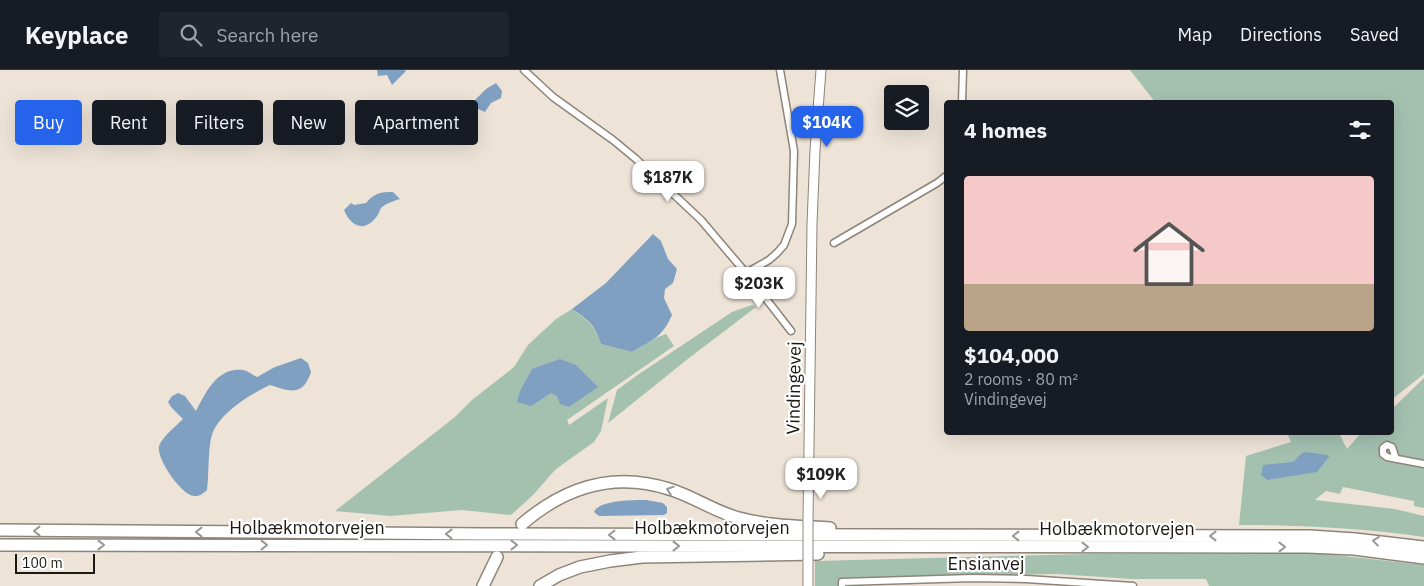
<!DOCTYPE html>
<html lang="en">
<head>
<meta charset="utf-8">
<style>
	:root { --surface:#171b24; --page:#20242c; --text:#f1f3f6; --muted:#9ea1a6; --line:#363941; --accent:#2563eb }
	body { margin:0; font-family:"IBM Plex Sans",sans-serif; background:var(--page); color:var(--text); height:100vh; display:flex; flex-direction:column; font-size:19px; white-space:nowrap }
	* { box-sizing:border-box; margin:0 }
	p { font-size:16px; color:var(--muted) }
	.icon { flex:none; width:28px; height:28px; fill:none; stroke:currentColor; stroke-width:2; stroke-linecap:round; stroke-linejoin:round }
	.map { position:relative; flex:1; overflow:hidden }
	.side { position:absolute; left:944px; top:30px; width:450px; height:335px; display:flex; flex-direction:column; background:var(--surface); border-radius:5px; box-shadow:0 5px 20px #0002 }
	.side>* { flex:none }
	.banner { position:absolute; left:15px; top:30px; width:475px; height:45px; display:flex; gap:10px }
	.buttons { position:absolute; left:884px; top:15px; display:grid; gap:10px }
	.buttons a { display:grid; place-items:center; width:45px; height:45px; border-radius:5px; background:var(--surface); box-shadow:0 5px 20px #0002; font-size:25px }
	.scale { position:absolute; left:15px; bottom:12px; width:80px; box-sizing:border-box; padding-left:5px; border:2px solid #1b1712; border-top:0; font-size:14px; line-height:18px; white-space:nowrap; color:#1b1712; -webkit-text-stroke:4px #fff; paint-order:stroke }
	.price { position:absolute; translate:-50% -42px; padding:0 11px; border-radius:10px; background:#fff; color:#222; font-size:16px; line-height:32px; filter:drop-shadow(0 1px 2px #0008) }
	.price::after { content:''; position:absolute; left:50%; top:30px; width:15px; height:11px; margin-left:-8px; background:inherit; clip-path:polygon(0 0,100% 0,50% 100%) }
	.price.selected { background:var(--accent); color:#fff }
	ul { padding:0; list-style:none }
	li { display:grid; align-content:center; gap:10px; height:265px; padding:0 20px }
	li span { display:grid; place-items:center; height:155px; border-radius:5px; color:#555 }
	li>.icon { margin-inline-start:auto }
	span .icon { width:90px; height:90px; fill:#fffc; stroke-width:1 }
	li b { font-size:21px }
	h2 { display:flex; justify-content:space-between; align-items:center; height:60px; padding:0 20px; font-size:21px }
	.tag { padding:0 18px; border-radius:5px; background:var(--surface); box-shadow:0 5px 20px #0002; font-size:18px; line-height:45px }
	.tag.selected { background:var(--accent); color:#fff }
	header { display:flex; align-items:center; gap:30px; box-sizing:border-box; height:70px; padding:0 25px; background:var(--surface); border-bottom:1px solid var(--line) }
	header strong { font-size:24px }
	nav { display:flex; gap:28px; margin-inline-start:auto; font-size:18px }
	.search { width:350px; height:45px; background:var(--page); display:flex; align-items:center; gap:12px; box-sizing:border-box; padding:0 18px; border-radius:5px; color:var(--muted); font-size:19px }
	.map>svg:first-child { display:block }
</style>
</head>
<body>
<header>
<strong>Keyplace</strong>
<div class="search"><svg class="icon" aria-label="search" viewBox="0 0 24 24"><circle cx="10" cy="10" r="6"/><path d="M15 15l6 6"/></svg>Search here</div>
<nav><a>Map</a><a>Directions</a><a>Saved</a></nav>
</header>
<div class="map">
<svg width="1424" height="516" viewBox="0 0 1424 516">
	<rect width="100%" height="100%" fill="#eee3d7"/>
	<!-- green -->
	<path fill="#a4c1b0" d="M1130 0H1424V304L1391 330V32H1155Z
		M752 235 756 237 689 288 608 353 617 320 639 304 732 242Z
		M572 239C588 251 595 255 601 274L632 282 658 267 666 264 674 276 567 350 569 355 608 328 601 361 594 372 556 399 533 425 511 445 462 440 390 446 335 441 455 347 472 330 514 297 528 275 556 249Z
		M1424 308V438L1414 436V431L1343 417 1340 424 1326 421 1315 430 1395 439 1424 446V467C1362 458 1301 455 1239 455L1246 386 1291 372 1287 363H1339L1347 379 1361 363 1391 362V337L1393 338Z
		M1086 484H1326L1424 495V516H1209L1206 509H1132L1057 504 840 508 839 516H815V491Z"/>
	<!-- water -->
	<path fill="#7fa0c0" d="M377 0H405L406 1 392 15 387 5 378 6Z
		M496 13 502 21 501 28 491 33 485 42 478 39 475 30 486 19Z
		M393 122 400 129C394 131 386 133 381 138 379 141 380 142 377 146 365 163 351 157 344 140L351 133 354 135 366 133C374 123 381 122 393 122Z
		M653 164 661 171 668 189 677 199 673 213 665 219 664 228 672 245C662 268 652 270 632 282L601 274C595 254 588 250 572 239L606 213Z
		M301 288 308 293 311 302C303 326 291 322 270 315 251 324 219 343 212 365 208 376 209 406 207 420 204 423 199 427 194 426 181 425 156 388 159 376 163 366 175 357 183 349L171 337 168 332 172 326 178 323 185 326 196 341C206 322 217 297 243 300 248 301 253 305 257 307L275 297Z
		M560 289 576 295 598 317 569 337 560 334 557 326 551 323 531 336 517 332 520 321 532 299Z
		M1306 382 1328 385 1329 387 1317 402 1267 410 1261 405 1263 395 1293 392 1302 383Z
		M646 430 663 433 667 437V443L664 445 599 446 594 442C599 430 633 430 646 430Z"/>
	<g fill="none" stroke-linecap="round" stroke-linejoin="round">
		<defs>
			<path id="street" d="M524 0 553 27 613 70 636 89 701 150 746 203 769 190 777 183 784 175 792 154 794 81 780 0
				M962 32 963 0
				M834 173 937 113 946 106
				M746 203 791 261
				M1396 389 1392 377 1387 375 1383 378V384L1387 387 1424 394
				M842 516V512L972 508 1026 509 1133 516"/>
			<path id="secondary" d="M808 451 812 154 815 80 821 0
				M808 516V490"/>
			<path id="highway" d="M522 454C565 417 613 401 669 419 693 426 715 442 739 448 769 456 799 456 830 458
				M0 460 483 464 1310 466 1355 469 1424 477
				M0 475 1308 477 1354 479 1424 488
				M483 516 497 487
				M540 516 559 505 580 497 610 491 642 487 818 484"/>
		</defs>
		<!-- street casing -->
		<use href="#street" stroke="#8e8479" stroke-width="9"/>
		<!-- secondary casing -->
		<use href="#secondary" stroke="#8e8479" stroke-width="11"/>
		<!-- highway casing -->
		<use href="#highway" stroke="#8e8479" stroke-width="14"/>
		<!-- street -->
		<use href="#street" stroke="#fff" stroke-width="6"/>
		<!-- secondary -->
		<use href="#secondary" stroke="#fff" stroke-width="9"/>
		<!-- highway -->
		<use href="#highway" stroke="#fff" stroke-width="11"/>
		<defs>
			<path id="secondary-bridge" d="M808 490V451"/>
		</defs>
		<!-- secondary-bridge casing -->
		<use href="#secondary-bridge" stroke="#8e8479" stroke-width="11" stroke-linecap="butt"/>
		<!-- secondary-bridge -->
		<use href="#secondary-bridge" stroke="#fff" stroke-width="9"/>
	</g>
	<!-- one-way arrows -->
	<defs><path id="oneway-chevron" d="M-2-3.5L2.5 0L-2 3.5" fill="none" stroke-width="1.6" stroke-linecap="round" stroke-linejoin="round" transform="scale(1.25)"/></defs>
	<g stroke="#989794">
		<use href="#oneway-chevron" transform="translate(670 420) rotate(-161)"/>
		<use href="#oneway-chevron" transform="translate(37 461) rotate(-180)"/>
		<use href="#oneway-chevron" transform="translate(199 462) rotate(-180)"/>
		<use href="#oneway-chevron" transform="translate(449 464) rotate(-180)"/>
		<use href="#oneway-chevron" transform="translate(612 465) rotate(-180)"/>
		<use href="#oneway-chevron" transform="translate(1016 466) rotate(-180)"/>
		<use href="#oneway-chevron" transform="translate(1213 466) rotate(-180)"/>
		<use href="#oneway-chevron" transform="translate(1376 471) rotate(-173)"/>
		<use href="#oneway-chevron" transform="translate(101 475)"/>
		<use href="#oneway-chevron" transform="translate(264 475)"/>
		<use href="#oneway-chevron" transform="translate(514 475)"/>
		<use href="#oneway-chevron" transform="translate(676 476)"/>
		<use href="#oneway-chevron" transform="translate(1085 477)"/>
		<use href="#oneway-chevron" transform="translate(1282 477)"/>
	</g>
	<g text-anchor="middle" stroke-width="4.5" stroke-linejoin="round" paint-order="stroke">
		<!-- street labels -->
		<g font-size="18" fill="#1b1712" stroke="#fff">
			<text transform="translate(794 318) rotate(-89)" y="6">Vindingevej</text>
			<text x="307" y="464">Holbækmotorvejen</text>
			<text x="712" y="464">Holbækmotorvejen</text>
			<text x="1117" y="465">Holbækmotorvejen</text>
			<text x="986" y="500">Ensianvej</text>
		</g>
	</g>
</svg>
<div class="buttons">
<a><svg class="icon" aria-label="layers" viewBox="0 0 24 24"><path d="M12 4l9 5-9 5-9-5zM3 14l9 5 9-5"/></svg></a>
</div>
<div class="scale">100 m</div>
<b class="price selected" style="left:827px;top:78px">$104K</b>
<b class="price" style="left:668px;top:133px">$187K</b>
<b class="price" style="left:759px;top:239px">$203K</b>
<b class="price" style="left:821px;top:430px">$109K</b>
<div class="banner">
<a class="tag selected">Buy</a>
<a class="tag">Rent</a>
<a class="tag">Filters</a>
<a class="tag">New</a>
<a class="tag">Apartment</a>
</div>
<section class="side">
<h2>4 homes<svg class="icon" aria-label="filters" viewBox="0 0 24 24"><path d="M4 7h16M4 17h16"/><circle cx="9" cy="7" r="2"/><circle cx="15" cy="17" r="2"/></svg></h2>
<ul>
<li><span style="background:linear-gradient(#f6c9c9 70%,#b9a48a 0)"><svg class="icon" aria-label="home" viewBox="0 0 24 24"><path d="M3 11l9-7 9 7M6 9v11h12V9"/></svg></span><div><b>$104,000</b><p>2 rooms · 80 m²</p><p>Vindingevej</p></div></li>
</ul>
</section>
</div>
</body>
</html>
